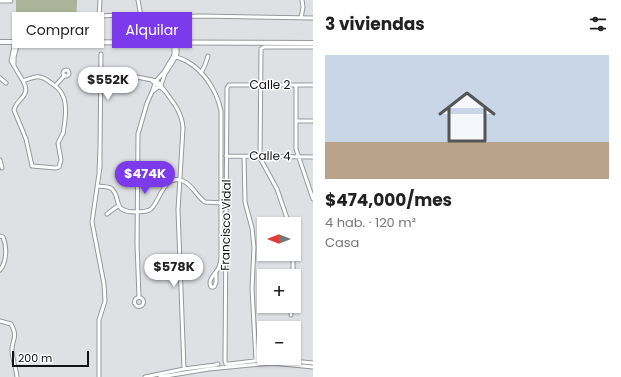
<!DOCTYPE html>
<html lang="es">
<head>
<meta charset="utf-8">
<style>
	:root { --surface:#fff; --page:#f6f6f6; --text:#222; --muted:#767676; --accent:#7c3aed }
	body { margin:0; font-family:Poppins,sans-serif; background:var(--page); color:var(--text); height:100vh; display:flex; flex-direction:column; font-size:15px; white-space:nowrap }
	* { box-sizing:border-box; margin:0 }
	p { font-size:13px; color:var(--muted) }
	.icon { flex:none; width:22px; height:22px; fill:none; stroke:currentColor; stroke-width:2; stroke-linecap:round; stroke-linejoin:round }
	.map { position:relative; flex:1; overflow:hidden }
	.details { display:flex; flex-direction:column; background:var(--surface); width:308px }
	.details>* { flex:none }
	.guide { position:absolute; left:12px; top:12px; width:241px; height:36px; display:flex; gap:8px }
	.needle { width:26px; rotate:270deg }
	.buttons { position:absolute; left:257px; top:217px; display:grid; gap:8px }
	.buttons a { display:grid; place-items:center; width:44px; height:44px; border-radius:0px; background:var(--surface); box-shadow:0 1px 3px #0004; font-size:20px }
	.scale { position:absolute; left:12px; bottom:10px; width:77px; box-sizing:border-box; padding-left:4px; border:2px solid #121314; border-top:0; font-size:11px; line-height:14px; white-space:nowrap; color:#121314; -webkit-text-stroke:3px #fff; paint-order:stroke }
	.price { position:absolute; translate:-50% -34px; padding:0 9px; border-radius:14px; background:#fff; color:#222; font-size:13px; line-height:26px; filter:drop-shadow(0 1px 2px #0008) }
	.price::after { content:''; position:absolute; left:50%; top:24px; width:12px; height:9px; margin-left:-6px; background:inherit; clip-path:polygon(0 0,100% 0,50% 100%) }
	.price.on { background:var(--accent); color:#fff }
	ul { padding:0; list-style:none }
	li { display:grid; align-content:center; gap:8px; height:212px; padding:0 12px }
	li span { display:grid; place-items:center; height:124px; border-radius:0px; color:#555 }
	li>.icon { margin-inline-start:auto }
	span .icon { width:72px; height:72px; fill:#fffc; stroke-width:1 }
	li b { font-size:17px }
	h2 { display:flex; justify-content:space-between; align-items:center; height:48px; padding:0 12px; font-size:17px }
	.pill { padding:0 14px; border-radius:0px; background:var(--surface); box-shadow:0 1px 3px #0004; font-size:14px; line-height:36px }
	.pill.on { background:var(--accent); color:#fff }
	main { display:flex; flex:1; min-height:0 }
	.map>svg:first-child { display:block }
</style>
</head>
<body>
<main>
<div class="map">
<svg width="313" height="377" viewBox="0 0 313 377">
	<rect width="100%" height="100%" fill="#dee0e3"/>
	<!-- green -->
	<path fill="#adb398" d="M16 0H77L76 41H25L23 38H17V41H16Z"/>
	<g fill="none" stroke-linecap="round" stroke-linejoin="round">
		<defs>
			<path id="minor" d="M138 0 141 16
				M0 1H11
				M79 17 120 15 164 17 201 16 313 18
				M99 17 100 0
				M301 18 303 7 302 0
				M15 42 11 61 23 81C36 76 40 74 51 83 55 86 60 89 62 94 68 104 65 122 63 134
				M174 56C178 58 184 59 188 62 205 72 217 92 221 111V254C221 259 221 263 219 267 216 274 207 279 211 287H214L216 283V274
				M14 66V57L18 42
				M63 73a3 3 0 1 1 6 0a3 3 0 1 1-6 0Z
				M201 73 205 65 208 56
				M0 78 6 83
				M23 81C32 96 17 98 14 110L26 139 32 166 56 168 59 167 61 160 58 143 63 133
				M101 81 107 83 101 91
				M107 83 120 78 137 77 157 81 164 90 151 80
				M296 85V149L313 199
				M313 85H229L227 88 225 361 226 364H229L272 359 313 363
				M55 86 65 75
				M153 91 161 85 165 74 175 58 177 54V43
				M296 121H313
				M100 148 101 54
				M226 156 313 157
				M244 156 245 202 252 228 254 247 252 289 256 360
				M0 160 2 168
				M98 186C102 187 109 186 112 189 122 199 111 212 136 212 141 212 147 212 151 209 160 201 164 173 183 181 193 185 196 196 205 202L222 203
				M107 214 119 205
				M289 224 277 189 260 158 261 51V49L264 47H313
				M0 236 3 237C7 246 7 262 0 270
				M293 254V276
				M139 297 137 244 138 134 147 103 152 92 156 81 164 72 174 55V43
				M134.5 302a4.5 4.5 0 1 1 9 0a4.5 4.5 0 1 1-9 0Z
				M291 315V306
				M0 321 11 324C19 339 11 339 12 352 13 360 16 369 17 377
				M184 369 215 365 218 364
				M99 377V320L105 301 104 284 92 222 100 167V148L99 172
				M145 377 184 369 178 210 183 128C182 112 173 102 164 90
				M160 377 209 369 272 363 313 367"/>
			<path id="secondary" d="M0 42 313 43"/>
		</defs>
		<!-- minor casing -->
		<use href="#minor" stroke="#96989b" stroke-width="5"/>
		<!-- secondary casing -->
		<use href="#secondary" stroke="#96989b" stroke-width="6"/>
		<!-- minor -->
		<use href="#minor" stroke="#fff" stroke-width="3"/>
		<!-- secondary -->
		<use href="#secondary" stroke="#fff" stroke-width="4"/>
	</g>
	<g text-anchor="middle" stroke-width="3" stroke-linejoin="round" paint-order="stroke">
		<!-- street labels -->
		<g font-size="12" fill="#121314" stroke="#fff">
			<text x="270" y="89">Calle 2</text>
			<text transform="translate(270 156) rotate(1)" y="4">Calle 4</text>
			<text transform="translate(226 225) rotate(-89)" y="4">Francisco Vidal</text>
		</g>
	</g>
</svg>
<div class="buttons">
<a><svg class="needle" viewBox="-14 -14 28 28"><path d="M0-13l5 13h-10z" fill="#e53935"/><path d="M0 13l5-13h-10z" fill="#767676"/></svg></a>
<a>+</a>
<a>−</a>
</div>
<div class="scale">200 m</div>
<b class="price" style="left:108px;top:101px">$552K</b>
<b class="price on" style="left:145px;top:195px">$474K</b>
<b class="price" style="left:174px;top:288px">$578K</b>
<div class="guide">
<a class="pill">Comprar</a>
<a class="pill on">Alquilar</a>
</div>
</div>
<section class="details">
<h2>3 viviendas<svg class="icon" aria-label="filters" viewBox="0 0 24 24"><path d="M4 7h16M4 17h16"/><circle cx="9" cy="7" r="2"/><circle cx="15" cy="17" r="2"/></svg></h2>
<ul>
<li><span style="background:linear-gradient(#c9d6e8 70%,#b9a48a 0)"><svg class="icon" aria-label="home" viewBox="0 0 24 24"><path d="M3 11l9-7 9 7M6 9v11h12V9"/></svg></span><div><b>$474,000/mes</b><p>4 hab. · 120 m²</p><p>Casa</p></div></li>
</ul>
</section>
</main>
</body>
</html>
